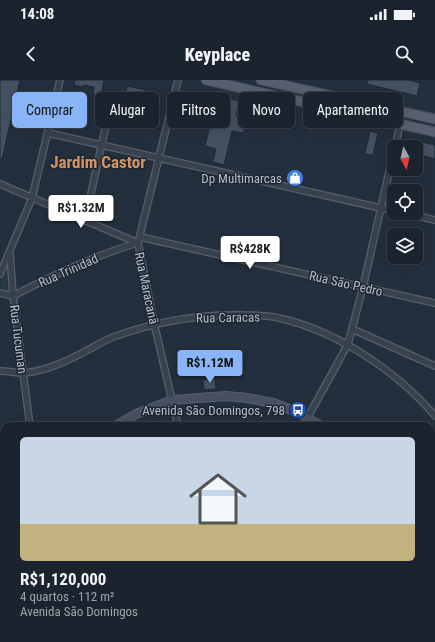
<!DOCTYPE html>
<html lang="pt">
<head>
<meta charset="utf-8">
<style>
	:root { --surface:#1b232e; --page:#242b36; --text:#f1f3f6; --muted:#a0a4aa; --line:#39404a; --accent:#8ab4f8 }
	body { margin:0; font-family:"Roboto Condensed",sans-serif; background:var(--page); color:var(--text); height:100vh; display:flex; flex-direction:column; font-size:15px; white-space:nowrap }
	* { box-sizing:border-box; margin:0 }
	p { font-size:13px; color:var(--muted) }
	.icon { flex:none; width:22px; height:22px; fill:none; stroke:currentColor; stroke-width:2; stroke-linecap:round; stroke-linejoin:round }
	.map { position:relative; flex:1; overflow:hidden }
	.side { position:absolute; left:0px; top:342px; width:435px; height:220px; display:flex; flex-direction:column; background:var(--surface); border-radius:12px 12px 0 0; box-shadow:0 4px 16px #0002,0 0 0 1px var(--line) }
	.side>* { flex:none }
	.hud { position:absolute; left:12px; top:12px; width:411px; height:36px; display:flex; gap:8px }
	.needle { width:26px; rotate:172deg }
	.tools { position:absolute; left:387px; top:60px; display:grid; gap:8px }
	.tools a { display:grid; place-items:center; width:36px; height:36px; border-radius:6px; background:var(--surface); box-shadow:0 4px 16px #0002,0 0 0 1px var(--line); font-size:20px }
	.price { position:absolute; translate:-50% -34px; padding:0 9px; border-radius:4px; background:#fff; color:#222; font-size:13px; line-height:26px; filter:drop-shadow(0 1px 2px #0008) }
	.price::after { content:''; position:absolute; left:50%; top:24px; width:12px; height:9px; margin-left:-6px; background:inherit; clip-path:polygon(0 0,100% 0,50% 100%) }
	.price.current { background:var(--accent); color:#111 }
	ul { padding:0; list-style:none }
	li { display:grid; align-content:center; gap:8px; height:212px; padding:0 20px }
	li+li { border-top:1px solid var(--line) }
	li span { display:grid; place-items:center; height:124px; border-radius:6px; color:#555 }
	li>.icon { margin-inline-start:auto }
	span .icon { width:72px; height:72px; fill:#fffc; stroke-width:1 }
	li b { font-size:17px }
	.tag { padding:0 14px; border-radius:6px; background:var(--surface); box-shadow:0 4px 16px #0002,0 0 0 1px var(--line); font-size:14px; line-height:36px }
	.tag.current { background:var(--accent); color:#111 }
	.status { display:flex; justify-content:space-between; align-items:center; height:28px; padding:0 20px; background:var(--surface); direction:ltr }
	.status svg { height:11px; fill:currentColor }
	header { display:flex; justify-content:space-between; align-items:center; height:52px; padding:0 20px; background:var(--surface); font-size:18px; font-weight:800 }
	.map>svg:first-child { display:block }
</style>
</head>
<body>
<div class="status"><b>14:08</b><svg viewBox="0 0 49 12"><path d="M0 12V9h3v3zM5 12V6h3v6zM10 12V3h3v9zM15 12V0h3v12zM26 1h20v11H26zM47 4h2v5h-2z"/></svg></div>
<header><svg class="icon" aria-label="back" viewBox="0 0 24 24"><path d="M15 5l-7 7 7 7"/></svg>Keyplace<svg class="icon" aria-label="search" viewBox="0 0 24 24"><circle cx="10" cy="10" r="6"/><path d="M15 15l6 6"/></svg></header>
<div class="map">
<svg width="435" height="562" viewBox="0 0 435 562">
	<defs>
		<pattern id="water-waves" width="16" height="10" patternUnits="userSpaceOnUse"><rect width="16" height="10" fill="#394c67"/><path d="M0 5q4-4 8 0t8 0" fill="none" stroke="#53647b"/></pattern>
	</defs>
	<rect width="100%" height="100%" fill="#242f3e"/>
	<!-- green -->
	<path fill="#263c3f" d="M7 188 8 211 0 209V203Z
		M123 558H323L321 562H121Z"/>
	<!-- water -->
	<path fill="url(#water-waves)" d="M151 558H290L289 562H150Z"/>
	<!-- building -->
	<path fill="#455162" stroke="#1f2835" d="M0 0H20L2 79 0 78Z
		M75 0H104L101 16 93 14 94 7 84 5 83 7 74 5Z
		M368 0H408L420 3 417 16 367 4Z
		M127 6 150 11 148 24 124 19Z
		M217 16 239 21 236 36 247 38 243 53 232 51 224 85 213 82 216 69 205 66Z
		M370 51 378 53 373 75 365 74Z
		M417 61 435 65V79L416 74Z
		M215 297 216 309 204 310 203 300Z
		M157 340 159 346H141V345Z"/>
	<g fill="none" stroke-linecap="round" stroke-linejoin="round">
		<defs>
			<path id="street" d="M178 0 138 163 154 243 178 346
				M48 53 394 131
				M395 67 400 44
				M0 104 138 163
				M405 133 435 140
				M85 141 109 31
				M140 157 435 223
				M10 173 13 216 30 346
				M0 194 32 118 60 0
				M0 213 13 216C53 195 94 176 137 163
				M352 249 435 286
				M0 291C8 291 16 293 24 293 46 291 67 281 86 271 96 266 106 259 116 256 158 241 199 234 243 235 255 235 268 235 279 238 337 251 397 291 435 336
				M303 346 348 264 363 207 394 70
				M431 398 435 395
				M0 460H4
				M431 553 435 555
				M0 558 4 550
				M83 562 84 558
				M324 562 326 558
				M389 562 390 558"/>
			<path id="secondary" d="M115 346 136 334 173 320 226 316 247 318 273 323 297 332 321 346
				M0 377 4 378
				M431 459 435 462"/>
			<path id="primary" d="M206 0 435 52
				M261 0 435 39"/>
		</defs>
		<!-- street casing -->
		<use href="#street" stroke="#565f6c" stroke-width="8"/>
		<!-- secondary casing -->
		<use href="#secondary" stroke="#565f6c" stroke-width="10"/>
		<!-- primary casing -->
		<use href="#primary" stroke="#414a57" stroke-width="11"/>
		<!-- street -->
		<use href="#street" stroke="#38414e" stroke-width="5.5"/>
		<!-- secondary -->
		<use href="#secondary" stroke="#465061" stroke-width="8"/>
		<!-- primary -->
		<use href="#primary" stroke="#56606e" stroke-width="9"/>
	</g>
	<!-- icons -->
	<defs>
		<symbol id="shop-disc" viewBox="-11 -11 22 22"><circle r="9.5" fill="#3f7fe0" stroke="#1d2633"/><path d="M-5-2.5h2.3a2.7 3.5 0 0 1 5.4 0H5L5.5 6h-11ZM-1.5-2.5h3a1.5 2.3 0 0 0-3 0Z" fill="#fff"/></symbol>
		<symbol id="bus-disc" viewBox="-11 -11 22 22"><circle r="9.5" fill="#1a4fb4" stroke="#1d2633"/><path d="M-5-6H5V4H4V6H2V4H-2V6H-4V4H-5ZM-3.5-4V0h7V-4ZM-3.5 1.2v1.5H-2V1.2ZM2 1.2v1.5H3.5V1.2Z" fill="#fff"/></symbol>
	</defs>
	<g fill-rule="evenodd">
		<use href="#shop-disc" x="285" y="88" width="20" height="20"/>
		<use href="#bus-disc" x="288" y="320" width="20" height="20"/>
	</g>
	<g text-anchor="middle" stroke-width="3" stroke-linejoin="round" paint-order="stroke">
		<!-- poi labels -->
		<g font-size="13" fill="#b4bcc9" stroke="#1d2633" text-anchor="end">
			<text x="282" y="103">Dp Multimarcas</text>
			<text x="285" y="335">Avenida São Domingos, 798</text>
		</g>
		<!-- street labels -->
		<g font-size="13" fill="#b4bcc9" stroke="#1d2633">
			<text transform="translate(68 190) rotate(-24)" y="5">Rua Trinidad</text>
			<text transform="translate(346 203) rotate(13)" y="5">Rua São Pedro</text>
			<text transform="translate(147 208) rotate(78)" y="5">Rua Maracanã</text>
			<text transform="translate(228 237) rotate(-1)" y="5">Rua Caracas</text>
			<text transform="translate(19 259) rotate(83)" y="5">Rua Tucuman</text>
		</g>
		<!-- district labels -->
		<g font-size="17" font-weight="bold" fill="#d59563" stroke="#1d2633">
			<text x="98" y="88">Jardim Castor</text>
		</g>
	</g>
</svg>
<div class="tools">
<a><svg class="needle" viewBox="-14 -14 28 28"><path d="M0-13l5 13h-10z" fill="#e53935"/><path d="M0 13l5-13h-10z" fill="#a0a4aa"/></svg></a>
<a><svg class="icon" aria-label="locate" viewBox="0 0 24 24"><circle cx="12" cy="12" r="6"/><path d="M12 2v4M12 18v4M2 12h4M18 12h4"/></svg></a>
<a><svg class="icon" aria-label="layers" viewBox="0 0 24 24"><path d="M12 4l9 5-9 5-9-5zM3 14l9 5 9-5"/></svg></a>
</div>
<b class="price" style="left:81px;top:149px">R$1.32M</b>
<b class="price" style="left:250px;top:190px">R$428K</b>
<b class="price current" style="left:210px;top:304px">R$1.12M</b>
<div class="hud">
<a class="tag current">Comprar</a>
<a class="tag">Alugar</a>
<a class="tag">Filtros</a>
<a class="tag">Novo</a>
<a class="tag">Apartamento</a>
</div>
<section class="side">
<ul>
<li><span style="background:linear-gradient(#c9d6e8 70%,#c2b280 0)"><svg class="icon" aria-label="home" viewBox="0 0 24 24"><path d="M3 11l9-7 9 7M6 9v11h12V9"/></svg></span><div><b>R$1,120,000</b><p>4 quartos · 112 m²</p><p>Avenida São Domingos</p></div></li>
</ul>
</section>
</div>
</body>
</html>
